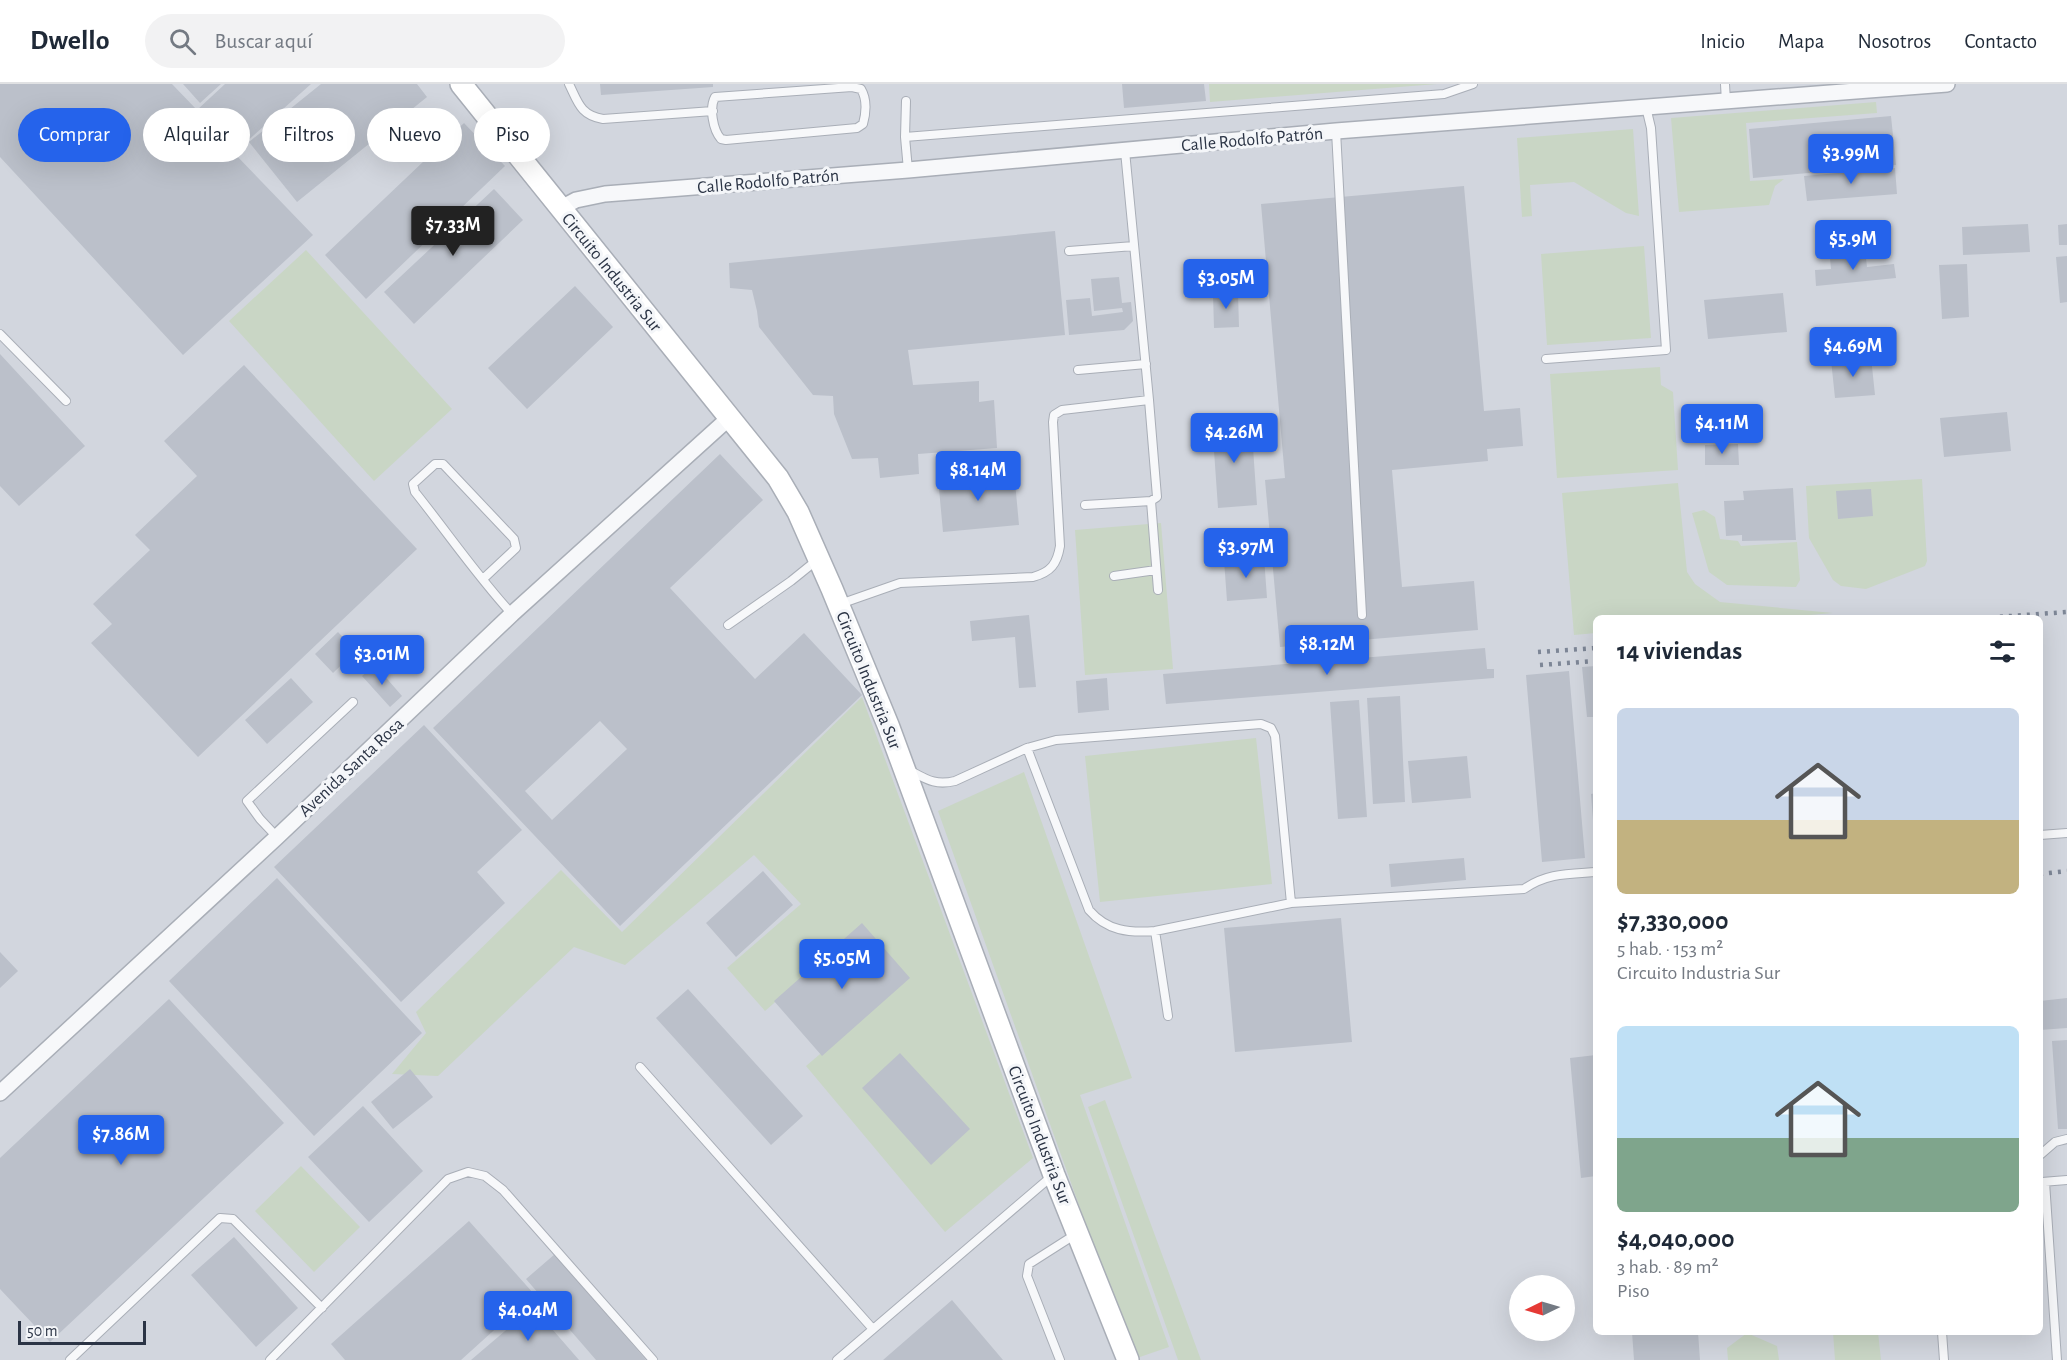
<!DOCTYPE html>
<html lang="es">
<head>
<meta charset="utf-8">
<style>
	:root { --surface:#fff; --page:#f2f2f3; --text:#1f2937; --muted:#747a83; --line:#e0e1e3; --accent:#2563eb }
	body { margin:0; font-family:"Alegreya Sans",sans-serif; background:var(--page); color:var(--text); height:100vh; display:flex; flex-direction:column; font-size:22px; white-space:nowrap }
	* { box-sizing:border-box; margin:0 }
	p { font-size:20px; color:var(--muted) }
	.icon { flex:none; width:33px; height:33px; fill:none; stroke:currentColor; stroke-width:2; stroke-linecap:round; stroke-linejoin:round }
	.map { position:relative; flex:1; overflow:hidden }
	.side { position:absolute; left:1593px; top:531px; width:450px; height:720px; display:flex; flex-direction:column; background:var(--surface); border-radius:9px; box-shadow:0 6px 24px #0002 }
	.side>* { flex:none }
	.hud { position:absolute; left:18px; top:24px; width:570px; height:54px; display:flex; gap:12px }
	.needle { width:39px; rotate:265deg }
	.buttons { position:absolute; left:1509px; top:1191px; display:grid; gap:12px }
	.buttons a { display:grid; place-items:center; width:66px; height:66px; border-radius:50%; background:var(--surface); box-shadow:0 6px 24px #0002; font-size:30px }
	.scale { position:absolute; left:18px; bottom:15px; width:128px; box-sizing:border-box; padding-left:6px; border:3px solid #2b3445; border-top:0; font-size:16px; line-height:21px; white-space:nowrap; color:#2b3445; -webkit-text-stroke:4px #f4f6f9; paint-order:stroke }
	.price { position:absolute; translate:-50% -51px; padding:0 14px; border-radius:6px; background:var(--accent); color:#fff; font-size:20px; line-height:39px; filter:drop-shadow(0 2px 3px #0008) }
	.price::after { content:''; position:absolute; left:50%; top:36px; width:18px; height:14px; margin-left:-9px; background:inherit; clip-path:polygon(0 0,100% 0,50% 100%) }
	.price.current { background:#222; color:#fff }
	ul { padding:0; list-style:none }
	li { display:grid; align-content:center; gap:12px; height:318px; padding:0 24px }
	li span { display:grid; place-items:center; height:186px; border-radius:9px; color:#555 }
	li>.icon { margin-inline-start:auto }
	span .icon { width:108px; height:108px; fill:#fffc; stroke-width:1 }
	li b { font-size:26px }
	h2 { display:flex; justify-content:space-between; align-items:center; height:72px; padding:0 24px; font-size:26px }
	.chip { padding:0 21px; border-radius:27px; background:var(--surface); box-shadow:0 6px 24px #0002; font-size:21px; line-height:54px }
	.chip.current { background:var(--accent); color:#fff }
	header { display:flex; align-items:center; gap:36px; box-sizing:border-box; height:84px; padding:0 30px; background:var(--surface); border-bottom:2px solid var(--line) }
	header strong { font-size:28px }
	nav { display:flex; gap:33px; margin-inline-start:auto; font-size:21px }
	.search { width:420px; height:54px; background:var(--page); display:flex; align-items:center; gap:15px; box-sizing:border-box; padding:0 21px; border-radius:33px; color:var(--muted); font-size:22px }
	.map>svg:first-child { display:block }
</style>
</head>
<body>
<header>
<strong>Dwello</strong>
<div class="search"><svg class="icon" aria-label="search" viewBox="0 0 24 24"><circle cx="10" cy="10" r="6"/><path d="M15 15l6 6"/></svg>Buscar aquí</div>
<nav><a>Inicio</a><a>Mapa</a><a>Nosotros</a><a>Contacto</a></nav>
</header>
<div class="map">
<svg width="2067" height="1276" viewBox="0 0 2067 1276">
	<rect width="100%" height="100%" fill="#e4e7ec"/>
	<!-- built -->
	<path fill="#d2d6de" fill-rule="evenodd" d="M0 0H2067V1276H0ZM1596 534H2040V1248H1596ZM1520 1202H1564V1246H1520Z"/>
	<!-- green -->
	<path fill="#c9d6c5" d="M1209 0H1437L1210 18Z
		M1876 18 1877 29 1746 39 1750 97 1784 95 1775 102 1769 121 1679 128 1671 34Z
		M1633 45 1639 132 1626 129 1574 98 1530 101 1532 132 1522 133 1517 54Z
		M1644 162 1651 254 1547 261 1541 170Z
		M306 166 452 325 374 397 229 237Z
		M1660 283 1661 301 1673 308 1678 386 1557 394 1550 290Z
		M1922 395 1927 477 1925 482 1866 505 1841 502 1833 496 1809 454 1806 402Z
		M1678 399 1687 488 1695 500 1720 518 1833 529 1775 534H1596V549L1574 551 1562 409Z
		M1704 426 1715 433 1720 455 1738 457 1741 462 1797 458 1800 496 1796 503 1727 501 1709 488 1692 429Z
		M1161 439 1173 585 1085 591 1075 446Z
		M862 613 1033 1074 945 1148 806 982 907 896 862 842 765 927 727 884 801 820 754 771 625 881 574 863 438 992 392 990 426 949 416 928 561 786 622 848Z
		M1256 654 1272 800 1100 818 1085 672Z
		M1024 688 1132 994 1080 1011 1169 1263 1134 1275 938 727Z
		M1105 1016 1201 1276H1178L1088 1023Z
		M301 1082 360 1143 314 1188 255 1127Z
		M1833 1248H1878L1881 1276H1835Z
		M1747 1249 1777 1262 1779 1276H1728L1727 1264Z"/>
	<!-- building -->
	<path fill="#bbc0ca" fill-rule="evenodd" d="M0 0H172L197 26 225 0H311L234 69 313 151 183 271 0 73Z
		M183 0H221L200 19Z
		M321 0H417L427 13 297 118 249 58Z
		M600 0H713V3L601 11Z
		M1122 0H1204L1206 17 1124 24Z
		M1891 32 1896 81 1753 94 1749 45Z
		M464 39 505 82 366 215 325 171Z
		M1895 84 1897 110 1807 117 1804 92Z
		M1464 102 1484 327 1520 324 1523 362 1487 365 1488 377 1392 386 1402 503 1474 497 1478 546 1280 563 1265 396 1285 394 1261 120Z
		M494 105 523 136 414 240 384 208Z
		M2028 140 2030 168 1963 171 1962 143Z
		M2067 140V161H2059L2058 141Z
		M1055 147 1065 251 908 266 913 301 979 297V318L994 316 997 364 918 370 919 390 880 394 878 374 852 375 834 330 833 312 813 311 759 243 757 227 752 206 730 204 729 179Z
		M1865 165 1867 183 1894 180 1896 194 1816 202 1815 186 1831 185 1830 174 1852 172 1851 166Z
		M2067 172V218L2060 219 2056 173Z
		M1967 180 1969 233 1942 235 1939 181Z
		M1119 193 1122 219 1131 218 1133 237 1124 246 1069 251 1066 216 1090 214 1092 232 1123 228 1122 224 1094 227 1091 195Z
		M575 202 613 243 527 325 488 284Z
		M1238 209 1239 243 1214 244 1213 210Z
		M1783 209 1787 248 1708 255 1704 216Z
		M0 270 85 362 19 422 0 402Z
		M1871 273 1875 311 1835 314 1831 276Z
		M244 281 417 465 198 673 91 559 112 540 93 520 150 466 135 451 197 392 164 357Z
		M2007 328 2011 367 1944 373 1940 334Z
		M1251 335 1257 421 1218 424 1212 338Z
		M1738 360 1739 381H1705V361Z
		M720 370 763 416 670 504 755 595 804 549 862 611 620 842 433 644ZM600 637 627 665 552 736 525 707Z
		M1014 387 1019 441 943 448 938 394Z
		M1793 404 1796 456 1742 457V451L1726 452 1724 417 1744 416 1743 407Z
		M1871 405 1873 432 1838 435 1836 407Z
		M1264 473 1267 514 1227 517 1224 476Z
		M1029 531 1036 603 1019 604 1015 553 972 557 970 537Z
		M338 548 356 567 333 589 315 570Z
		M1485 564 1487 585H1494V594L1166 620 1163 590Z
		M375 581 402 612 390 623 362 592Z
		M1596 582V633H1587L1582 583Z
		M1569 587 1585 774 1542 778 1526 591Z
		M291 594 313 618 267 660 245 636Z
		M1107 594 1109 626 1078 629 1076 597Z
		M1400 612 1405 718 1373 720 1367 614Z
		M1359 616 1367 733 1338 735 1330 618Z
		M424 641 522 746 477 788 505 819 401 918 274 783Z
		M1467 672 1471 714 1412 719 1408 677Z
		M1596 709V749H1594L1591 710Z
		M1464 774 1466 796 1391 803 1389 780Z
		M763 787 793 821 736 873 706 839Z
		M277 794 422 949 314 1052 169 897Z
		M1341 834 1352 958 1235 968 1224 844Z
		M862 839 910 894 822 972 774 917Z
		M0 868 18 887 0 904Z
		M688 905 803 1032 771 1061 656 934Z
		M2067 914V944L2040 946V917Z
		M169 915 284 1039 50 1258 0 1205V1074Z
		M2067 956V1045H2058L2052 957Z
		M900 969 970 1045 931 1081 862 1004Z
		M1596 971V1092L1581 1094 1570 974Z
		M410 985 433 1013 393 1045 371 1018Z
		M363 1022 423 1087 369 1138 308 1073Z
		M469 1137 534 1210 461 1276H345L331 1260Z
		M234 1153 298 1224 256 1263 191 1191Z
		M555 1170 646 1276H596L526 1195Z
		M2040 1198H2042L2043 1217H2040Z
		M952 1216 1003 1276H883Z
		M533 1223 579 1276H471Z
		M1632 1248H1698L1700 1276H1634Z"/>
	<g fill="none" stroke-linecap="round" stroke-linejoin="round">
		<defs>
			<path id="lane" d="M569 0C578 18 580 31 603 35L713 27
				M1725 0 1726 18
				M852 3 861 5C867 15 866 29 863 40L857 44 726 56 721 55C713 46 709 24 715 13Z
				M906 17 905 53 908 86
				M1336 47 1362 531
				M905 53 1444 10 1473 0
				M1069 167 1134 162
				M0 250 66 317
				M1546 275 1666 266 1651 44 1646 23
				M1078 286 1146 280
				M1151 417 1158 506
				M1085 421 1151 417 1157 413 1149 316
				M1114 492 1156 486
				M483 495 516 464 514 455 443 380H435L413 400 415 408C447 448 477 492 512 530
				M840 520 900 499 1033 493C1051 488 1057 480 1060 462L1053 338 1054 331 1062 326 1149 316 1125 67
				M728 541 791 497 817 476
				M909 686C926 695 935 702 955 697L1027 664 1056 656 1261 640 1271 644 1275 652 1291 819 1155 847C1129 849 1107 847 1089 826L1027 664
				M2040 751 2067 749
				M277 753 260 735 247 717 353 618
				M1291 819 1524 805C1547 789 1568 790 1596 788
				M1155 847 1168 932
				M640 983 872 1244
				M2040 1071 2055 1058 2067 1055
				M2042 1098 2067 1096
				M2045 1098 2057 1276
				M1942 1248 1944 1276
				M70 1276 220 1134 233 1135 322 1224
				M270 1276 448 1095 468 1088 485 1092 503 1106 653 1276
				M837 1276 1052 1092
				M1060 1276 1027 1192 1029 1180 1076 1150"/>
			<path id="street" d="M561 124 576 116 605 110 908 86 1336 47 1947 0
				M0 1009 277 753 512 530 729 334"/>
			<path id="secondary" d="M461 0 778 394 798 428 832 505 888 641 1054 1091 1128 1276"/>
		</defs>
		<!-- lane casing -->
		<use href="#lane" stroke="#a9aeb7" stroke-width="10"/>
		<!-- street casing -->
		<use href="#street" stroke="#a9aeb7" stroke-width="18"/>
		<!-- secondary casing -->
		<use href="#secondary" stroke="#a9aeb7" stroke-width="24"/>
		<!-- lane -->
		<use href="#lane" stroke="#f7f8fa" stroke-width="8"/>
		<!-- street -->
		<use href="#street" stroke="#f7f8fa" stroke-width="15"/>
		<!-- secondary -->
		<use href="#secondary" stroke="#fff" stroke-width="21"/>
		<!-- rail -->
		<path stroke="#7d8696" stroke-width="4.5" stroke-dasharray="3 6" stroke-linecap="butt" d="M1982 534 2067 528
			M1538 568 1596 564
			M1540 581 1596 577
			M2040 790 2067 787"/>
	</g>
	<g text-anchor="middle" stroke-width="6" stroke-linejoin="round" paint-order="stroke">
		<!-- street labels -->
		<g font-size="18" fill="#2b3445" stroke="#f4f6f9">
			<text transform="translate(1252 55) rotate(-5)" y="6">Calle Rodolfo Patrón</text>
			<text transform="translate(768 97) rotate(-5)" y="6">Calle Rodolfo Patrón</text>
			<text transform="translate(612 188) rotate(51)" y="6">Circuito Industria Sur</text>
			<text transform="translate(869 596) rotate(68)" y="6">Circuito Industria Sur</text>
			<text transform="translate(351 683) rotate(-43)" y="6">Avenida Santa Rosa</text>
			<text transform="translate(1040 1051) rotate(69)" y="6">Circuito Industria Sur</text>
		</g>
	</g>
</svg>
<div class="buttons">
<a><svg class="needle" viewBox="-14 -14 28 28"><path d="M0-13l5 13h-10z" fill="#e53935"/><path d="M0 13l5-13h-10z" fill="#747a83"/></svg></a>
</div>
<div class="scale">50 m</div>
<b class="price" style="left:1851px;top:101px">$3.99M</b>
<b class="price current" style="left:453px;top:173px">$7.33M</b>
<b class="price" style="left:1853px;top:187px">$5.9M</b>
<b class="price" style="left:1226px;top:226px">$3.05M</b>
<b class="price" style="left:1853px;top:294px">$4.69M</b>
<b class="price" style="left:1722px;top:371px">$4.11M</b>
<b class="price" style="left:1234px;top:380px">$4.26M</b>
<b class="price" style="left:978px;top:418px">$8.14M</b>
<b class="price" style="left:1246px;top:495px">$3.97M</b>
<b class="price" style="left:1327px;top:592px">$8.12M</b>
<b class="price" style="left:382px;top:602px">$3.01M</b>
<b class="price" style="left:842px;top:906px">$5.05M</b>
<b class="price" style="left:121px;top:1082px">$7.86M</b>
<b class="price" style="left:528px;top:1258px">$4.04M</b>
<div class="hud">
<a class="chip current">Comprar</a>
<a class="chip">Alquilar</a>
<a class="chip">Filtros</a>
<a class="chip">Nuevo</a>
<a class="chip">Piso</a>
</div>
<section class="side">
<h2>14 viviendas<svg class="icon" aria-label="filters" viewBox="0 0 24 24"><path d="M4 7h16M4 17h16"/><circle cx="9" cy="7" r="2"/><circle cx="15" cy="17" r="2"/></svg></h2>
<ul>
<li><span style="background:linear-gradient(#c9d6e8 60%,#c2b280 0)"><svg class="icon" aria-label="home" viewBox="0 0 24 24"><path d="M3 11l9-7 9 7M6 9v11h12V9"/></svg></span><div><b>$7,330,000</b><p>5 hab. · 153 m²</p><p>Circuito Industria Sur</p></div></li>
<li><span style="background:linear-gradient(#bfe0f5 60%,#7fa58c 0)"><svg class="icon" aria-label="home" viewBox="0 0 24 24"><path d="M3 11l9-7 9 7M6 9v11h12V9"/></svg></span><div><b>$4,040,000</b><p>3 hab. · 89 m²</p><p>Piso</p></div></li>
</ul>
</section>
</div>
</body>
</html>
